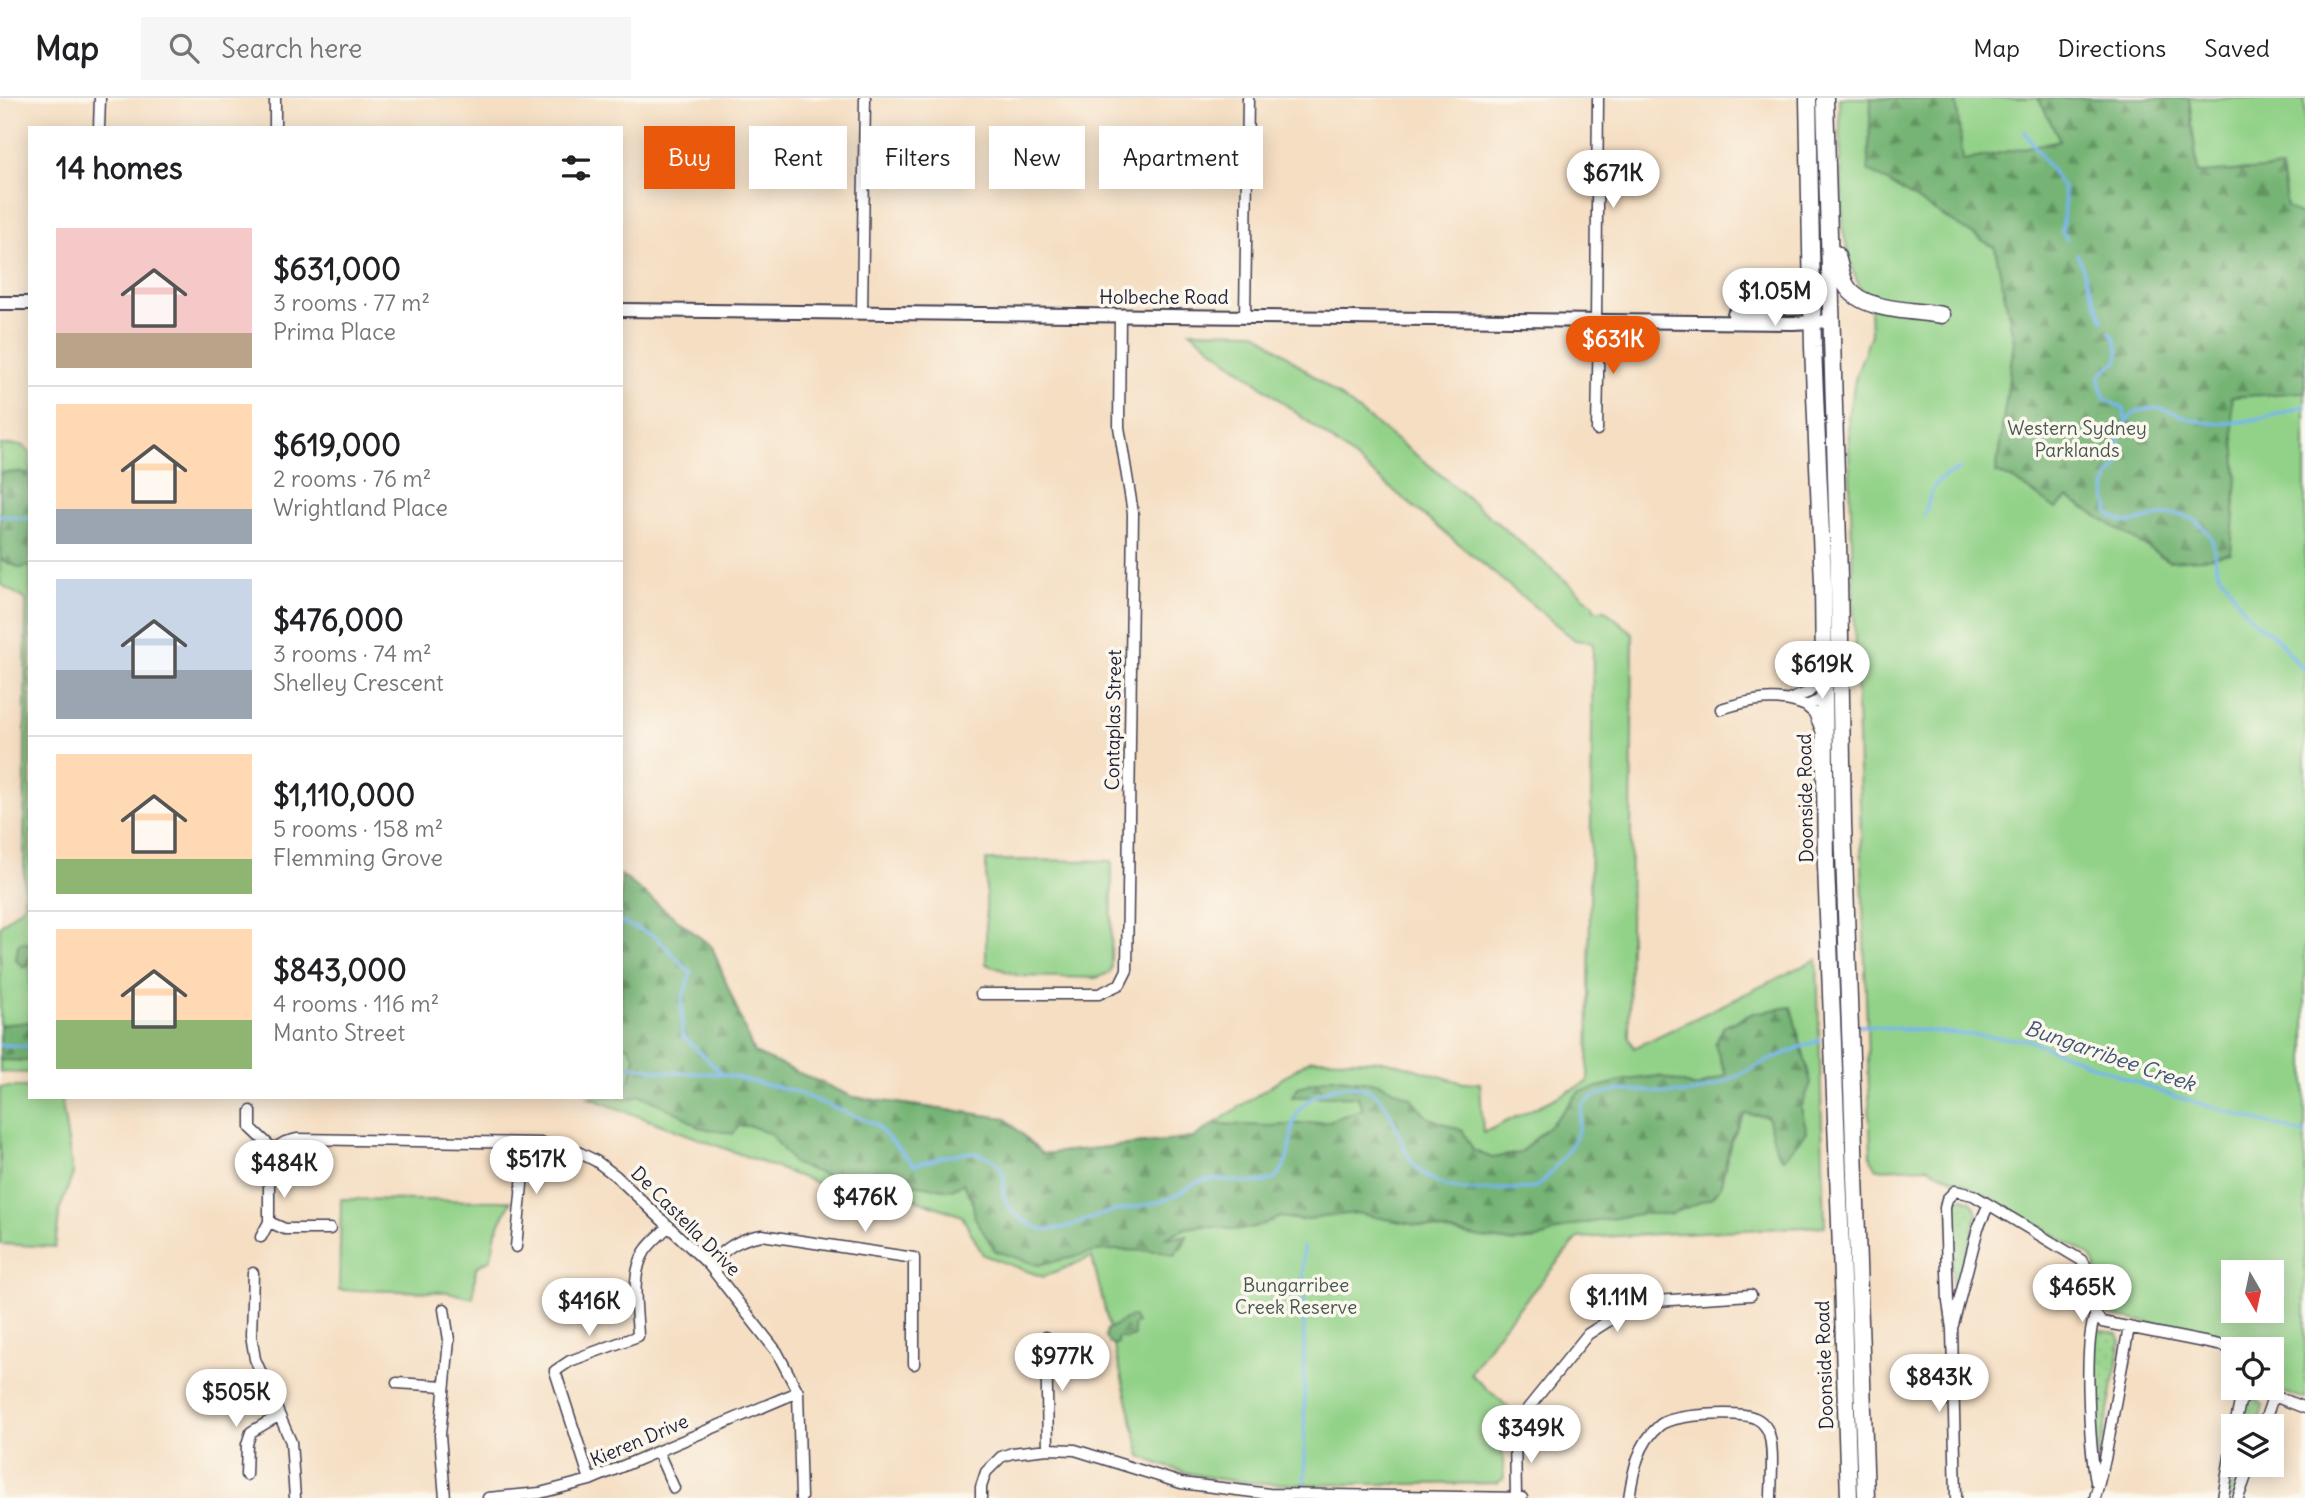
<!DOCTYPE html>
<html lang="en">
<head>
<meta charset="utf-8">
<style>
	:root { --surface:#fff; --page:#f6f6f6; --text:#202124; --muted:#757577; --line:#e0e0e0; --accent:#ea580c }
	body { margin:0; font-family:Delius,sans-serif; background:var(--page); color:var(--text); height:100vh; display:flex; flex-direction:column; font-size:26px; white-space:nowrap }
	* { box-sizing:border-box; margin:0 }
	p { font-size:23px; color:var(--muted) }
	.icon { flex:none; width:38px; height:38px; fill:none; stroke:currentColor; stroke-width:2; stroke-linecap:round; stroke-linejoin:round }
	.map { position:relative; flex:1; overflow:hidden }
	.side { position:absolute; left:28px; top:28px; width:595px; height:973px; display:flex; flex-direction:column; background:var(--surface); border-radius:0px; box-shadow:0 4px 18px #0003 }
	.side>* { flex:none }
	.guide { position:absolute; left:644px; top:28px; width:665px; height:63px; display:flex; gap:14px }
	.needle { width:46px; rotate:171deg }
	.fabs { position:absolute; left:2221px; top:1162px; display:grid; gap:14px }
	.fabs a { display:grid; place-items:center; width:63px; height:63px; border-radius:0px; background:var(--surface); box-shadow:0 4px 18px #0003; font-size:35px }
	.price { position:absolute; translate:-50% -60px; padding:0 16px; border-radius:24px; background:#fff; color:#222; font-size:23px; line-height:46px; filter:drop-shadow(0 2px 4px #0008) }
	.price::after { content:''; position:absolute; left:50%; top:42px; width:21px; height:16px; margin-left:-10px; background:inherit; clip-path:polygon(0 0,100% 0,50% 100%) }
	.price.active { background:var(--accent); color:#fff }
	ul { padding:0; list-style:none }
	li { display:flex; align-items:center; gap:21px; height:175px; padding:0 28px }
	li+li { border-top:2px solid var(--line) }
	li span { display:grid; place-items:center; flex:none; width:196px; height:140px; border-radius:0px; color:#555 }
	li>.icon { margin-inline-start:auto }
	span .icon { width:84px; height:84px; fill:#fffc; stroke-width:1 }
	li b { font-size:30px }
	h2 { display:flex; justify-content:space-between; align-items:center; height:84px; padding:0 28px; font-size:30px }
	.chip { padding:0 24px; border-radius:0px; background:var(--surface); box-shadow:0 4px 18px #0003; font-size:24px; line-height:63px }
	.chip.active { background:var(--accent); color:#fff }
	header { display:flex; align-items:center; gap:42px; box-sizing:border-box; height:98px; padding:0 35px; background:var(--surface); border-bottom:2px solid var(--line) }
	header strong { font-size:33px }
	nav { display:flex; gap:38px; margin-inline-start:auto; font-size:24px }
	.search { width:490px; height:63px; background:var(--page); display:flex; align-items:center; gap:18px; box-sizing:border-box; padding:0 24px; border-radius:0px; color:var(--muted); font-size:26px }
	.map>svg:first-child { display:block }
</style>
</head>
<body>
<header>
<strong>Map</strong>
<div class="search"><svg class="icon" aria-label="search" viewBox="0 0 24 24"><circle cx="10" cy="10" r="6"/><path d="M15 15l6 6"/></svg>Search here</div>
<nav><a>Map</a><a>Directions</a><a>Saved</a></nav>
</header>
<div class="map">
<svg width="2305" height="1400" viewBox="0 0 2305 1400">
	<defs>
		<pattern id="forest-firs" width="22" height="20" patternUnits="userSpaceOnUse" patternTransform="scale(1.75)"><rect width="22" height="20" fill="#75b474"/><path d="M5 1l3.5 6h-7zM16 11l3.5 6h-7z" fill="#609260"/></pattern>
		<pattern id="garden-dots" width="8" height="8" patternUnits="userSpaceOnUse" patternTransform="scale(1.75)"><rect width="8" height="8" fill="#92d288"/><path d="M2 2h.1M6 6h.1" fill="none" stroke="#7eb476" stroke-width="1.8" stroke-linecap="round"/></pattern>
	</defs>
	<rect width="100%" height="100%" fill="#fbf7ec"/>
	<filter id="ink" filterUnits="userSpaceOnUse"><feTurbulence type="fractalNoise" baseFrequency=".0143" numOctaves="2"/><feDisplacementMap in="SourceGraphic" scale="14" xChannelSelector="R" yChannelSelector="G"/><feConvolveMatrix kernelMatrix="1 2 1 2 8 2 1 2 1" color-interpolation-filters="sRGB"/></filter>
	<filter id="wash" filterUnits="userSpaceOnUse"><feTurbulence type="fractalNoise" baseFrequency=".00686" numOctaves="4" result="noise"/><feDisplacementMap in="SourceGraphic" scale="28" xChannelSelector="R" yChannelSelector="G"/><feGaussianBlur stdDeviation="1.57" result="paint"/><feColorMatrix in="noise" values="0 0 0 0 0 0 0 0 0 0 0 0 0 0 0 0 0 1.4 0 .05"/><feComposite in="paint" operator="in"/></filter>
	<g filter="url(#wash)">
		<rect width="100%" height="100%" fill="#f5dec2"/>
		<!-- green -->
		<path fill="#92d288" stroke="#5a7a62" stroke-width="2" fill-rule="evenodd" d="M1839 0H2305V1301L2269 1290H2272V1251H2255L2241 1241 2107 1217C2088 1203 2107 1174 2088 1156 2035 1126 1983 1093 1927 1069L1877 1071 1871 1061 1848 318 1856 277 1871 236 1870 212 1853 174 1843 133ZM2233 1174H2272V1213H2233Z
			M1190 233 1256 234 1429 367 1593 506 1594 512H1605L1633 535 1629 940 1634 950 1817 861 1825 1128 1578 1140 1495 1238 1470 1276 1508 1309 1502 1345 1504 1380 1497 1385C1450 1386 1404 1386 1358 1386 1287 1387 1207 1390 1141 1358L1092 1159 1043 1179 983 1157 962 1118 915 1101 914 1095 833 1091 587 999H621V777L712 849 754 955 853 999 1005 1020 1042 1056 1193 1040 1311 961 1388 963 1463 985H1480L1483 1035 1588 984 1593 544 1575 542 1347 354Z
			M0 347H21L30 354V975L0 974V828L24 807 26 502 0 486Z
			M986 762 1112 763 1111 871 1109 875 1096 880 1019 878 986 866Z
			M0 989H30V999H61L73 1076 60 1111 55 1149 0 1146Z
			M341 1101 502 1103H511L496 1133 491 1161 476 1169 473 1200 448 1194 339 1192Z"/>
		<!-- forest -->
		<path fill="url(#forest-firs)" stroke="#4c6b58" stroke-width="2" d="M1871 0H1956L1963 63 2060 42 2038 0H2189L2198 75 2281 70 2287 109 2305 120V294L2231 299 2237 380 2231 455 2202 461 2169 463 2068 400 2056 411 2013 381 1996 375 2014 243 1995 150 1868 72Z
			M20 374 30 376V468L20 470 0 461V375Z
			M621 777 712 849 754 955 853 999 1005 1020 1042 1056 1193 1040 1214 1026 1271 1028 1326 1024 1363 1011 1357 998 1292 999 1298 989 1331 979 1379 985 1410 999 1427 1019 1463 1033 1473 1052 1492 1060 1520 1055 1554 1023 1579 994 1626 982 1659 978 1697 989 1726 977 1715 947 1723 929 1753 915 1791 909 1811 985 1801 1010 1807 1034 1783 1061 1777 1053 1767 1018 1745 1016 1731 1043 1720 1090 1711 1100 1671 1116H1639L1569 1128 1538 1141 1511 1144 1481 1140 1356 1115 1300 1122 1280 1119 1262 1127 1241 1132 1202 1128 1186 1130 1164 1140 1187 1138 1183 1147 1174 1157 1161 1153 1103 1152 1038 1167 995 1153 975 1120 972 1101 963 1085 950 1092 906 1085 840 1082 794 1066 771 1036 751 1028H739L733 1036 698 1029 680 1016 641 997 626 1002 618 999H621V989L630 982 635 959 628 948H621Z
			M23 844 30 846V867L23 869 16 862 18 847Z
			M30 924V963L0 962V927Z
			M1133 1218 1137 1225 1133 1228 1134 1238 1125 1241 1120 1239 1117 1241 1118 1246H1110L1105 1239 1107 1231C1118 1228 1122 1220 1133 1218Z"/>
		<!-- garden -->
		<path fill="url(#garden-dots)" stroke="#5a7a62" stroke-width="2" d="M1964 1100 1972 1104 1977 1115 1955 1205 1953 1204 1950 1109 1955 1102Z
			M2100 1232 2118 1236 2121 1243 2099 1362 2097 1360 2093 1240 2095 1234Z
			M2250 1300 2258 1302 2263 1307 2258 1328H2240L2244 1305Z
			M2233 1367H2245L2234 1400H2228Z"/>
		<g fill="none" stroke-linecap="round" stroke-linejoin="round">
			<!-- stream -->
			<path stroke="#77b6ea" stroke-width="3.5" d="M2024 33 2063 90 2065 102 2062 134 2067 141
				M2077 156 2103 222
				M2110 234C2118 244 2120 252 2117 264 2096 277 2096 280 2106 302L2123 310 2126 323
				M2305 308C2277 317 2232 329 2203 324 2184 321 2166 307 2145 311 2132 313 2124 326 2118 336L2120 354 2119 367 2109 378 2105 391 2109 415C2134 443 2167 395 2203 429 2217 442 2213 458 2218 474 2220 478 2225 481 2228 486 2237 501 2243 513 2256 525 2262 531 2271 534 2277 541 2287 551 2294 563 2305 573
				M2046 358 2081 353 2100 358
				M0 417 30 421
				M1924 418C1933 392 1929 383 1959 372
				M621 824 655 838 691 875 682 901V937L722 976 793 993 875 1026 914 1067C930 1063 949 1056 966 1055 985 1054 1002 1062 1004 1082 1004 1087 1003 1094 1004 1098 1008 1114 1028 1128 1043 1131 1065 1134 1090 1119 1110 1114 1131 1109 1153 1108 1172 1099 1184 1094 1192 1084 1205 1082 1228 1079 1247 1089 1273 1082 1307 1051 1271 1015 1327 992 1342 986 1365 986 1378 998 1397 1016 1399 1053 1419 1072 1446 1097 1479 1092 1511 1091 1523 1090 1532 1093 1541 1085 1549 1078 1573 1047 1576 1038 1580 1028 1580 1017 1583 1006 1614 979 1660 1001 1694 994 1725 987 1750 970 1779 958 1792 952 1806 947 1820 942
				M1859 927 2028 942 2167 996 2305 1036
				M0 947 30 948
				M621 966 665 974 722 976
				M1303 1149 1305 1384"/>
		</g>
	</g>
	<g filter="url(#ink)">
		<g fill="none" stroke-linecap="round" stroke-linejoin="round">
			<defs>
				<path id="minor" d="M275 0V30
					M99 30 100 0
					M862 215 865 0
					M1245 219 1248 0
					M1596 223 1598 0
					M1597 332 1599 223
					M1789 602 1809 594 1822 579
					M1806 608 1814 615 1821 632
					M1721 611C1749 602 1778 596 1806 608L1825 600
					M981 896H1099L1120 886 1127 872 1133 415 1119 329 1120 217
					M251 1013V1030L273 1051
					M273 1051 285 1044 297 1041 540 1045 562 1049 580 1055 596 1063 616 1078 709 1167 777 1254 798 1294 801 1400
					M269 1124 285 1131H330
					M261 1139 269 1124V1070L273 1051
					M516 1149 526 1045
					M709 1167C726 1150 738 1141 762 1137L914 1160V1266
					M253 1175 251 1237 255 1261 291 1344 295 1400
					M444 1211 449 1242 440 1337 445 1400
					M2095 1218C2083 1247 2090 1350 2096 1384
					M1953 1227 1978 1130 1988 1108
					M1046 1239 1048 1351
					M397 1285 444 1288
					M2253 1290 2305 1310
					M2235 1328 2240 1304 2253 1290
					M2263 1328 2273 1299
					M658 1354 674 1390
					M246 1377 247 1346 251 1334 278 1318
					M590 1382 555 1273 570 1263 638 1238C637 1212 630 1177 645 1153 651 1144 661 1136 669 1128
					M488 1400 540 1395 590 1382 798 1294
					M981 1400V1389L986 1374 1001 1359 1012 1355 1048 1351 1075 1352 1181 1385 1269 1396 1522 1400
					M1516 1400 1515 1335 1525 1314 1588 1236 1621 1215 1655 1203 1751 1197
					M1629 1400C1633 1374 1638 1345 1660 1327 1673 1316 1739 1313 1755 1320 1760 1322 1764 1326 1767 1331 1775 1345 1771 1383 1771 1400
					M1956 1400 1952 1231 1948 1204 1945 1110 1947 1101 1955 1093 1973 1097 2081 1162C2100 1180 2080 1206 2102 1224L2239 1251
					M2095 1400 2105 1361 2129 1229
					M2223 1400 2233 1341
					M2238 1400 2250 1367"/>
				<path id="tertiary" d="M0 205H30
					M621 212 1793 225 1832 223
					M1734 216C1768 215 1792 213 1812 183"/>
				<path id="primary" d="M1808 0 1813 249 1823 485 1826 767 1841 1151 1849 1400
					M1825 0 1839 480 1843 726 1866 1400
					M1836 156C1840 166 1841 178 1846 187 1860 214 1916 212 1942 217"/>
			</defs>
			<!-- minor casing -->
			<use href="#minor" stroke="#423e4f" stroke-width="13"/>
			<!-- tertiary casing -->
			<use href="#tertiary" stroke="#423e4f" stroke-width="16"/>
			<!-- primary casing -->
			<use href="#primary" stroke="#423e4f" stroke-width="19"/>
			<!-- minor -->
			<use href="#minor" stroke="#fff" stroke-width="10"/>
			<!-- tertiary -->
			<use href="#tertiary" stroke="#fff" stroke-width="12"/>
			<!-- primary -->
			<use href="#primary" stroke="#fff" stroke-width="16"/>
		</g>
	</g>
	<g text-anchor="middle" stroke-width="7" stroke-linejoin="round" paint-order="stroke">
		<!-- street labels -->
		<g font-size="19" fill="#22223b" stroke="#fbf7ec">
			<text x="1164" y="206">Holbeche Road</text>
			<text transform="translate(1113 622) rotate(-89)" y="7">Contaplas Street</text>
			<text transform="translate(1805 700) rotate(-91)" y="7">Doonside Road</text>
			<text transform="translate(686 1123) rotate(45)" y="7">De Castella Drive</text>
			<text transform="translate(1824 1267) rotate(-92)" y="7">Doonside Road</text>
			<text transform="translate(639 1342) rotate(-23)" y="7">Kieren Drive</text>
		</g>
		<!-- park labels -->
		<g font-size="19" fill="#445752" stroke="#fbf7ec">
			<text x="2077" y="337">Western Sydney<tspan x="2077" dy="22">Parklands</tspan></text>
			<text x="1296" y="1194">Bungarribee<tspan x="1296" dy="22">Creek Reserve</tspan></text>
		</g>
		<!-- water labels -->
		<g font-size="21" font-style="italic" fill="#405678" stroke="#fbf7ec">
			<text transform="translate(2110 958) rotate(19)" y="7">Bungarribee Creek</text>
		</g>
	</g>
</svg>
<div class="fabs">
<a><svg class="needle" viewBox="-14 -14 28 28"><path d="M0-13l5 13h-10z" fill="#e53935"/><path d="M0 13l5-13h-10z" fill="#757577"/></svg></a>
<a><svg class="icon" aria-label="locate" viewBox="0 0 24 24"><circle cx="12" cy="12" r="6"/><path d="M12 2v4M12 18v4M2 12h4M18 12h4"/></svg></a>
<a><svg class="icon" aria-label="layers" viewBox="0 0 24 24"><path d="M12 4l9 5-9 5-9-5zM3 14l9 5 9-5"/></svg></a>
</div>
<b class="price" style="left:1613px;top:112px">$671K</b>
<b class="price" style="left:1775px;top:230px">$1.05M</b>
<b class="price active" style="left:1613px;top:278px">$631K</b>
<b class="price" style="left:1822px;top:603px">$619K</b>
<b class="price" style="left:536px;top:1098px">$517K</b>
<b class="price" style="left:284px;top:1102px">$484K</b>
<b class="price" style="left:865px;top:1136px">$476K</b>
<b class="price" style="left:2082px;top:1226px">$465K</b>
<b class="price" style="left:1617px;top:1236px">$1.11M</b>
<b class="price" style="left:589px;top:1240px">$416K</b>
<b class="price" style="left:1062px;top:1295px">$977K</b>
<b class="price" style="left:1939px;top:1316px">$843K</b>
<b class="price" style="left:236px;top:1331px">$505K</b>
<b class="price" style="left:1531px;top:1367px">$349K</b>
<div class="guide">
<a class="chip active">Buy</a>
<a class="chip">Rent</a>
<a class="chip">Filters</a>
<a class="chip">New</a>
<a class="chip">Apartment</a>
</div>
<section class="side">
<h2>14 homes<svg class="icon" aria-label="filters" viewBox="0 0 24 24"><path d="M4 7h16M4 17h16"/><circle cx="9" cy="7" r="2"/><circle cx="15" cy="17" r="2"/></svg></h2>
<ul>
<li><span style="background:linear-gradient(#f6c9c9 75%,#b9a48a 0)"><svg class="icon" aria-label="home" viewBox="0 0 24 24"><path d="M3 11l9-7 9 7M6 9v11h12V9"/></svg></span><div><b>$631,000</b><p>3 rooms · 77 m²</p><p>Prima Place</p></div></li>
<li><span style="background:linear-gradient(#ffd9b3 75%,#9aa5b1 0)"><svg class="icon" aria-label="home" viewBox="0 0 24 24"><path d="M3 11l9-7 9 7M6 9v11h12V9"/></svg></span><div><b>$619,000</b><p>2 rooms · 76 m²</p><p>Wrightland Place</p></div></li>
<li><span style="background:linear-gradient(#c9d6e8 65%,#9aa5b1 0)"><svg class="icon" aria-label="home" viewBox="0 0 24 24"><path d="M3 11l9-7 9 7M6 9v11h12V9"/></svg></span><div><b>$476,000</b><p>3 rooms · 74 m²</p><p>Shelley Crescent</p></div></li>
<li><span style="background:linear-gradient(#ffd9b3 75%,#8fb573 0)"><svg class="icon" aria-label="home" viewBox="0 0 24 24"><path d="M3 11l9-7 9 7M6 9v11h12V9"/></svg></span><div><b>$1,110,000</b><p>5 rooms · 158 m²</p><p>Flemming Grove</p></div></li>
<li><span style="background:linear-gradient(#ffd9b3 65%,#8fb573 0)"><svg class="icon" aria-label="home" viewBox="0 0 24 24"><path d="M3 11l9-7 9 7M6 9v11h12V9"/></svg></span><div><b>$843,000</b><p>4 rooms · 116 m²</p><p>Manto Street</p></div></li>
</ul>
</section>
</div>
</body>
</html>
